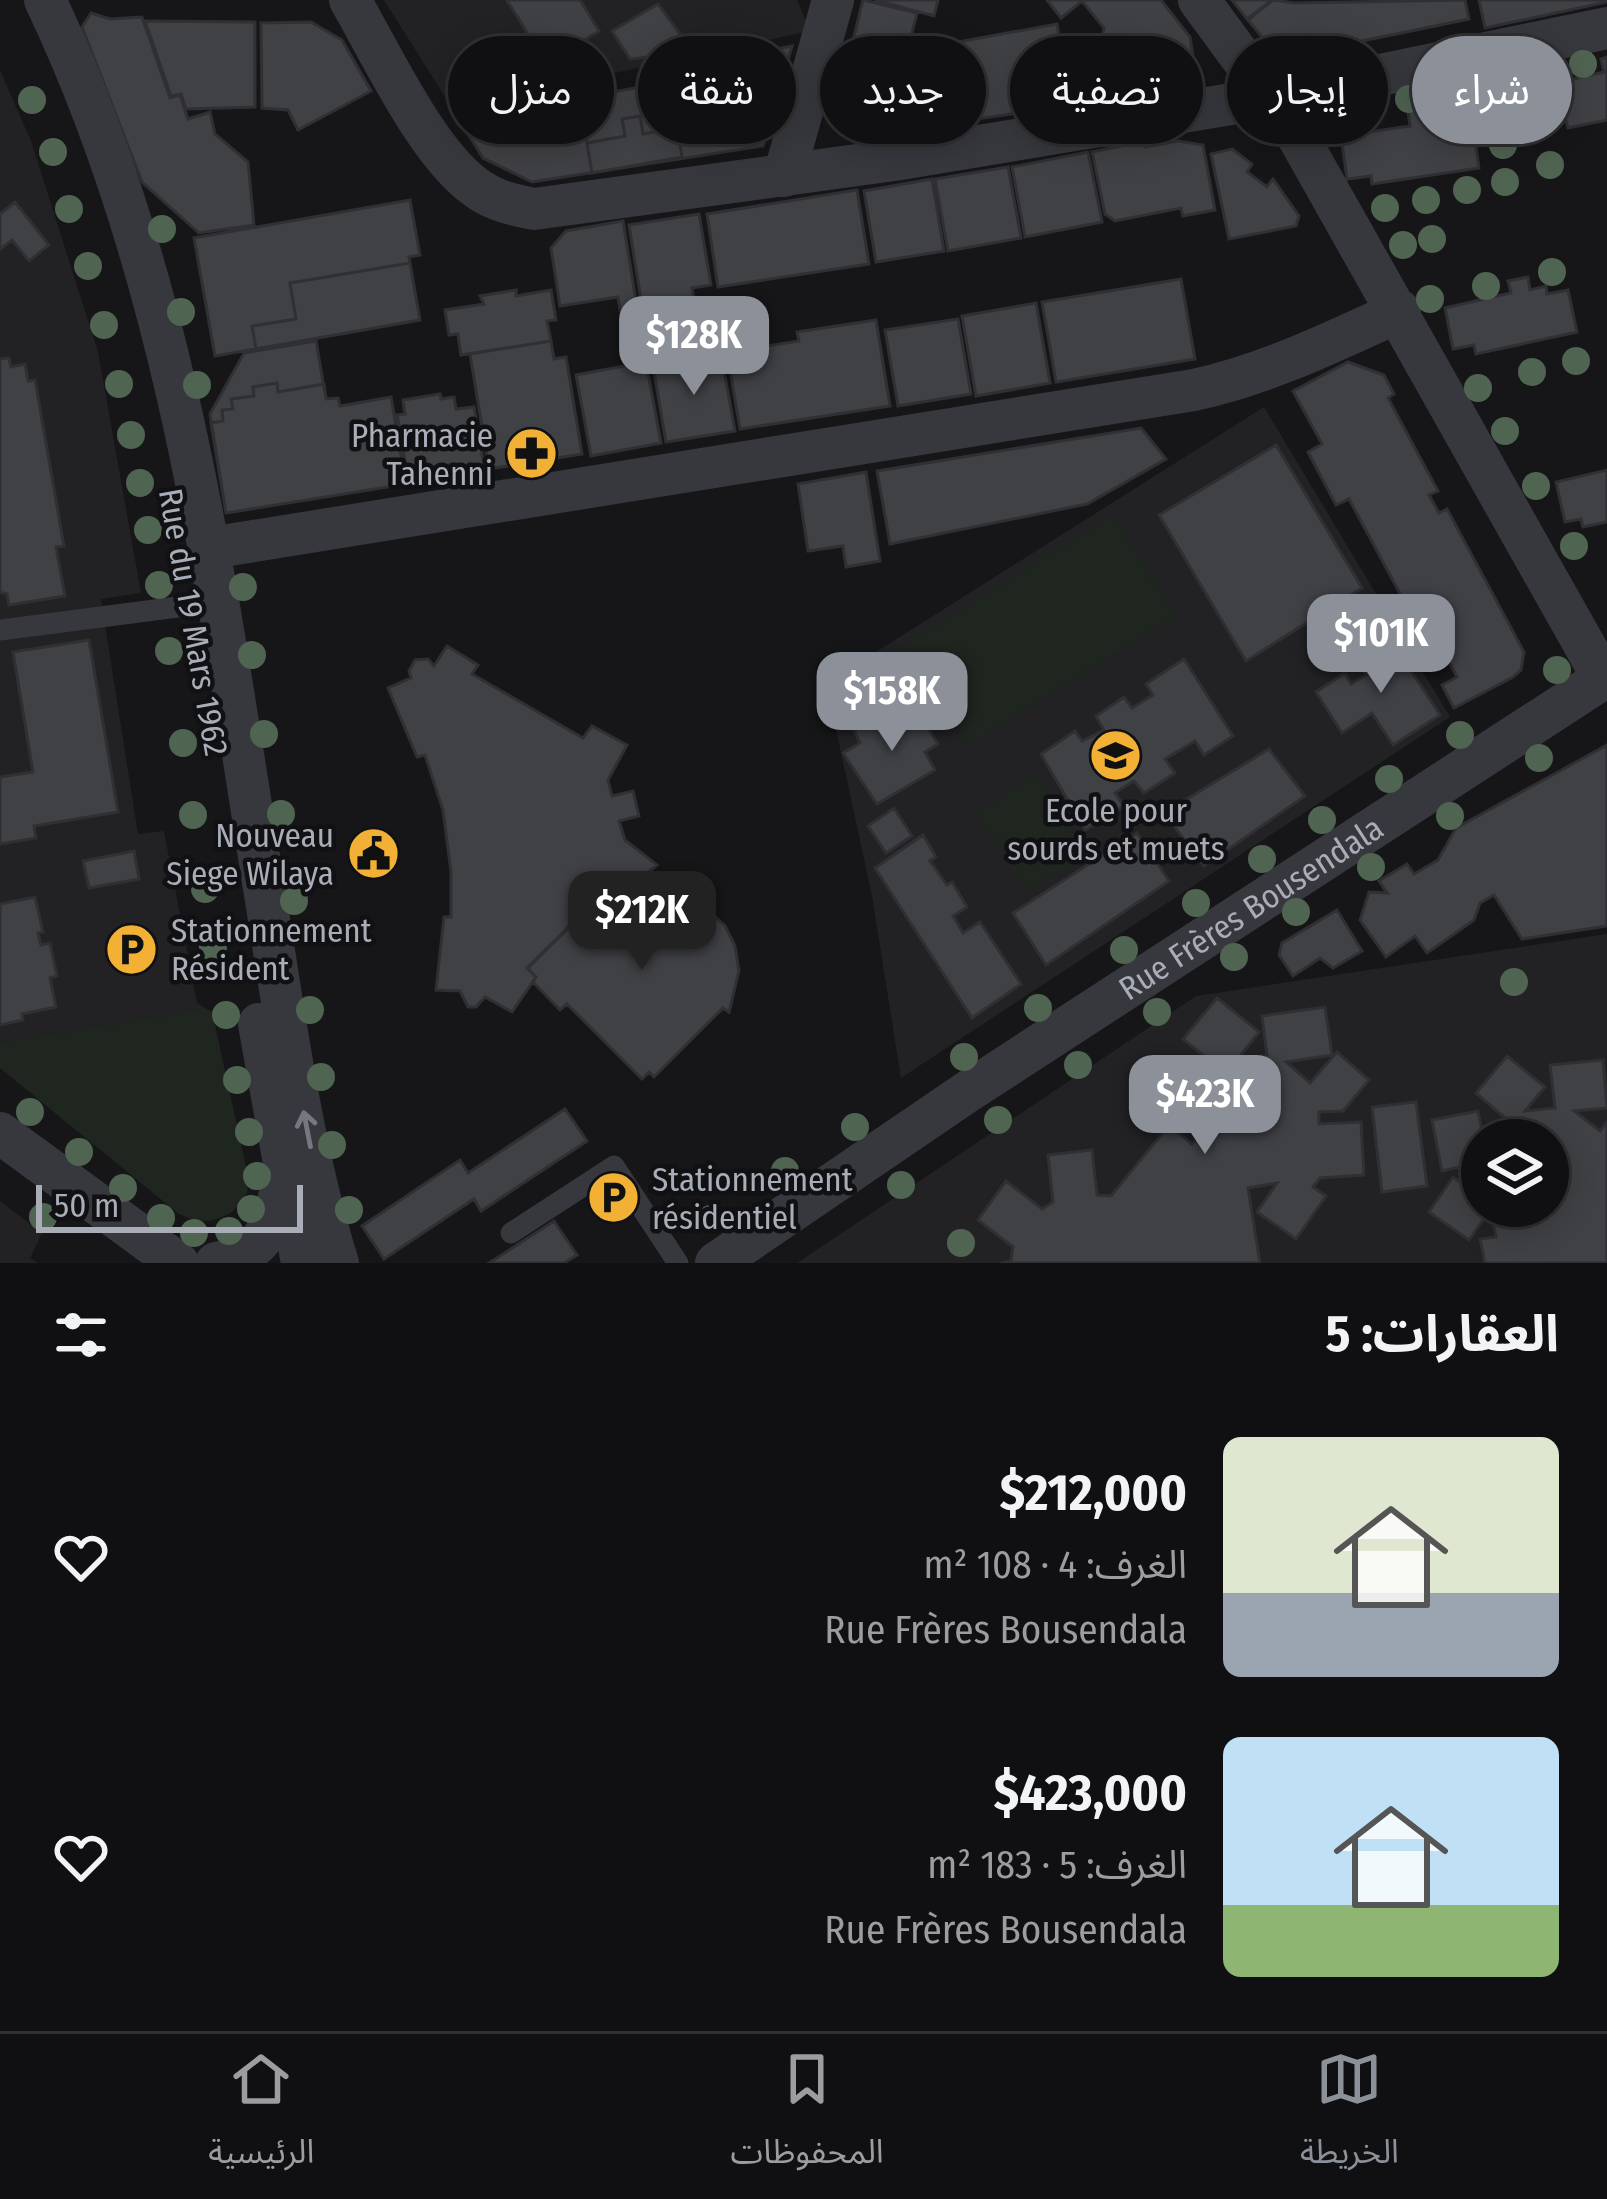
<!DOCTYPE html>
<html lang="ar">
<head>
<meta charset="utf-8">
<style>
	:root { --surface:#101012; --page:#19191b; --text:#f1f3f6; --muted:#9c9d9f; --line:#303032; --accent:#8c9099 }
	body { margin:0; font-family:"Fira Sans Condensed","Noto Sans Arabic",sans-serif; background:var(--page); color:var(--text); direction:rtl; height:100vh; display:flex; flex-direction:column; font-size:45px; white-space:nowrap }
	* { box-sizing:border-box; margin:0 }
	p { font-size:39px; color:var(--muted) }
	.icon { flex:none; width:66px; height:66px; fill:none; stroke:currentColor; stroke-width:2; stroke-linecap:round; stroke-linejoin:round }
	.map { position:relative; height:1263px; overflow:hidden; direction:ltr }
	.sheet { display:flex; flex-direction:column; background:var(--surface); flex:1 }
	.sheet>* { flex:none }
	.top-card { position:absolute; left:36px; top:36px; width:1536px; height:108px; direction:rtl; display:flex; gap:24px }
	.controls { position:absolute; left:1461px; top:1119px; display:grid; gap:24px }
	.controls a { display:grid; place-items:center; width:108px; height:108px; border-radius:50%; background:var(--surface); box-shadow:0 6px 30px #0003,0 0 0 3px var(--line); font-size:60px }
	.scale { position:absolute; left:36px; bottom:30px; width:267px; box-sizing:border-box; padding-left:12px; border:6px solid #a8adb8; border-top:0; font-size:33px; line-height:42px; white-space:nowrap; color:#a8adb8; -webkit-text-stroke:9px #111113; paint-order:stroke }
	.price { position:absolute; translate:-50% -102px; padding:0 27px; border-radius:24px; background:var(--accent); color:#fff; font-size:39px; line-height:78px; filter:drop-shadow(0 3px 6px #0008) }
	.price::after { content:''; position:absolute; left:50%; top:72px; width:36px; height:27px; margin-left:-18px; background:inherit; clip-path:polygon(0 0,100% 0,50% 100%) }
	.price.on { background:#222; color:#fff }
	ul { padding:0; list-style:none }
	li { display:flex; align-items:center; gap:36px; height:300px; padding:0 48px }
	li span { display:grid; place-items:center; flex:none; width:336px; height:240px; border-radius:18px; color:#555 }
	li>.icon { margin-inline-start:auto }
	span .icon { width:144px; height:144px; fill:#fffc; stroke-width:1 }
	li b { font-size:51px }
	h2 { display:flex; justify-content:space-between; align-items:center; height:144px; padding:0 48px; font-size:51px }
	.chip { padding:0 42px; border-radius:54px; background:var(--surface); box-shadow:0 6px 30px #0003,0 0 0 3px var(--line); font-size:42px; line-height:108px }
	.chip.on { background:var(--accent); color:#fff }
	.tab-bar { display:flex; justify-content:space-around; align-items:center; height:168px; border-top:3px solid var(--line); background:var(--surface); font-size:33px; color:var(--muted) }
	.tab-bar a { display:grid; justify-items:center; gap:6px }
	.tab-bar .on { color:var(--accent) }
	.map>svg:first-child { display:block }
</style>
</head>
<body>
<div class="map">
<svg width="1607" height="1263" viewBox="0 0 1607 1263">
	<rect width="100%" height="100%" fill="#161618"/>
	<!-- built -->
	<path fill="#222225" fill-rule="evenodd" d="M384 0H797L810 31 452 108Z
		M0 70 31 141 98 352 141 593 101 599 138 834 164 831 197 1003 212 1012 249 1181 247 1193 233 1211 211 1221H195L179 1214 0 1068Z
		M1264 407 1450 717 901 1078 872 896 835 725 830 681Z
		M1607 934V1263H797L1196 996ZM1482 1140H1548V1206H1482Z
		M0 1201 42 1233 30 1258 38 1263H0Z"/>
	<!-- green -->
	<path fill="#1e261f" d="M1112 515 1176 615 970 745 906 645Z
		M1036 775 1087 853 1028 892 976 813Z
		M205 1009 212 1012 249 1181C242 1218 211 1228 179 1214L0 1068V1043Z"/>
	<!-- building -->
	<path fill="#404145" stroke="#303034" stroke-width="3" d="M507 0H580L599 31 546 63Z
		M863 0 917 13 905 61 917 67 950 62 947 44 1057 24 1061 48 1082 43 1099 48 1104 28 1082 1 1061 18 1047 0H1161L1190 37 1194 63 1177 83 1057 101 1058 107 950 123V117L851 132 837 124 834 116Z
		M875 0H938L934 16Z
		M1232 0H1272L1247 19Z
		M1273 0 1294 3 1465 0 1469 19 1279 58 1248 20Z
		M1479 0H1607V2L1485 28Z
		M658 4 693 52 630 59 612 31Z
		M91 13 110 19 142 17 170 98 180 95 188 119 210 112 215 134 248 162 254 225 199 233 142 182 82 27Z
		M145 21 255 22V107L186 109 181 94 171 96Z
		M311 22 342 40 371 91 298 130 288 110 262 108 261 23Z
		M792 46 763 146 532 182 483 158 466 131 484 127 482 117 521 110 522 117 581 106 579 98 669 82 671 90 718 82 727 59Z
		M1607 57V120L1568 128 1566 121 1552 123 1543 86 1604 72 1601 59Z
		M669 82 682 157 592 173 579 98Z
		M1430 109 1432 122 1472 120 1479 168 1372 184 1371 176 1347 179 1341 136 1410 126 1408 112Z
		M640 116 643 134 677 128 682 157 592 173 587 143 625 136 622 119Z
		M1145 141V147L1178 141 1203 145 1215 210 1183 216 1181 208 1115 221 1105 214 1092 152Z
		M1232 149 1252 164 1247 172 1267 187 1273 179 1299 216 1296 226 1229 239 1211 154Z
		M1088 152 1102 222 1025 237 1012 167Z
		M1008 167 1021 238 948 251 935 179Z
		M932 179 944 251 876 262 864 191Z
		M857 190 869 264 718 287 707 214Z
		M410 200 420 255 409 257 420 320 215 356 194 238Z
		M15 202 49 245 29 261 12 240 0 249V214Z
		M699 214 711 285 692 288 698 323 646 331 629 225Z
		M623 221 638 313 621 316 618 297 560 306 551 248 566 231Z
		M410 263 420 320 256 349 252 326 296 319 290 283Z
		M1528 277 1530 290 1546 286 1547 294 1568 290 1577 332 1476 354 1474 345 1453 349 1445 308 1511 293 1508 281Z
		M1181 279 1195 359 1056 382 1042 302Z
		M516 290V296L551 290 556 320 547 321 551 341 461 355 458 334 449 335 445 310 484 304 480 296Z
		M1036 303 1050 383 976 396 962 316Z
		M958 319 971 394 898 406 885 330Z
		M876 320 890 406 740 429 727 352 799 341 797 332Z
		M316 341 326 399 338 398 340 406 391 397 406 484 226 513 210 414 244 353Z
		M551 341 554 359 566 357 582 454 489 469 470 354Z
		M721 354 735 431 666 442 653 366Z
		M9 358 11 367 25 364 28 381 35 380 64 546 56 547 65 596 9 605 7 594 0 592V359Z
		M646 362 661 443 591 456 576 375Z
		M1348 362 1384 375 1394 394 1388 398 1438 491 1429 495 1439 513 1447 509 1524 652 1521 670 1513 677 1454 708 1442 685 1457 677 1422 611 1412 616 1349 499 1336 505 1308 452 1322 444 1293 391Z
		M277 383 278 392 324 384 326 399 338 398 340 406 391 397 406 484 226 513 211 423 223 421 222 410 233 409 231 399 254 396 253 387Z
		M440 394 441 399 454 397 456 409 474 407 485 471 409 483 397 415 405 414 403 400Z
		M1141 428 1166 459 1087 504 890 544 877 471Z
		M1276 445 1362 588 1246 661 1159 515Z
		M1607 470V522L1583 527 1581 519 1565 522 1556 482Z
		M866 472 880 561 846 567 843 546 808 551 798 484Z
		M1390 639 1440 715 1393 745 1372 713 1342 733 1316 692 1345 673 1351 684 1366 675 1356 661Z
		M89 640 118 812 34 826 36 838 0 844V777L33 772 13 652Z
		M447 646 478 665 472 674 583 738 592 726 627 745 608 780 612 796 633 791 639 816 619 821 625 840 657 865 625 892 614 882 527 968 536 977 512 1012 485 997 476 1007H468L460 991 436 990 444 917H451V872L443 810 425 755 417 757 388 688 411 678 409 671 415 660 428 659 434 666Z
		M1184 659 1233 736 1204 755 1195 741 1165 759 1175 773 1144 793 1134 781 1115 793 1124 806 1085 830 1041 754 1075 731 1082 741 1104 730 1096 716 1124 697 1132 708 1153 695 1146 684Z
		M915 707 938 744 925 752 935 770 877 804 843 753 860 743 854 731 879 717 885 726Z
		M1607 745V926L1522 939 1494 895 1480 903 1474 920 1427 953 1415 936 1386 957 1360 920 1369 892 1387 893 1379 881 1407 864 1414 874 1438 860 1456 828Z
		M1269 749 1305 796 1204 866 1164 813Z
		M894 808 912 836 886 853 868 826Z
		M1137 833 1169 881 1046 965 1013 913Z
		M923 835 936 857 930 861 947 885 952 882 967 907 953 916 963 933 980 922 1021 984 972 1018 875 868Z
		M134 851 139 879 89 888 83 861Z
		M645 875 669 899 707 909 725 926 735 946 739 971 729 1012 723 1008 654 1077 649 1072 642 1079 567 1004 560 1010 533 982 536 977 528 968 614 883 625 893Z
		M35 897 43 932 38 933 41 945 50 943 57 976 50 978 56 1007 22 1014 23 1020 0 1025V904Z
		M1337 910 1362 951 1333 968 1320 958 1293 976 1279 955 1282 943Z
		M1217 998 1259 1032 1237 1060 1267 1055 1262 1016 1325 1007 1332 1055 1286 1062 1310 1083 1337 1052 1369 1080 1343 1111 1319 1112V1124L1361 1122 1364 1175 1320 1178 1313 1187 1326 1196 1296 1239 1257 1212 1277 1183 1248 1188 1260 1263H1001L1011 1261 1013 1247 978 1220 1006 1181 1042 1209 1053 1202 1048 1155 1092 1150 1097 1195 1111 1196 1169 1125 1192 1144 1200 1134 1197 1106 1157 1111 1151 1066 1195 1060 1199 1092 1219 1068 1183 1039Z
		M1507 1056 1545 1087 1525 1111 1555 1108 1550 1065 1603 1060 1607 1108 1574 1111 1600 1131 1607 1122V1263H1485L1480 1239 1496 1237 1491 1209 1469 1240 1429 1212 1453 1177 1482 1197V1206H1548V1140H1487L1505 1118 1476 1093Z
		M1416 1102 1427 1186 1382 1192 1372 1107Z
		M565 1109 587 1141 481 1211 474 1199 384 1259 362 1226 460 1160 468 1173Z
		M1478 1111 1484 1140 1482 1181 1478 1163 1442 1171 1432 1120Z
		M554 1221 577 1255 564 1263H489Z"/>
	<g fill="none" stroke-linecap="round" stroke-linejoin="round">
		<!-- service -->
		<path stroke="#37383d" stroke-width="21" d="M0 630 193 605
			M511 1233 614 1166 678 1263"/>
		<!-- minor -->
		<g stroke="#37383d" stroke-width="42">
			<path d="M45 0C178 279 216 587 264 888 284 1011 301 1145 338 1263"/>
			<path d="M350 0C382 55 429 158 481 191 498 202 515 205 534 209L894 160 1274 97 1607 28"/>
			<path d="M1199 0 1293 128 1603 678"/>
			<path d="M784 176 833 0"/>
			<path d="M210 548 1194 390C1267 374 1332 342 1400 311"/>
			<path d="M259 1024 302 1263"/>
			<path d="M0 1133 178 1263"/>
			<path d="M216 1263C264 1253 273 1228 282 1184"/>
			<path id="s1" d="M716 1263 967 1092 1607 676"/>
		</g>
	</g>
	<!-- trees -->
	<g fill="#506452">
		<circle cx="1583" cy="64" r="14"/>
		<circle cx="1532" cy="78" r="14"/>
		<circle cx="1471" cy="88" r="14"/>
		<circle cx="1409" cy="99" r="14"/>
		<circle cx="32" cy="100" r="14"/>
		<circle cx="1497" cy="105" r="14"/>
		<circle cx="1349" cy="112" r="14"/>
		<circle cx="1539" cy="125" r="14"/>
		<circle cx="1503" cy="145" r="14"/>
		<circle cx="53" cy="152" r="14"/>
		<circle cx="1550" cy="165" r="14"/>
		<circle cx="1505" cy="182" r="14"/>
		<circle cx="1467" cy="190" r="14"/>
		<circle cx="1426" cy="200" r="14"/>
		<circle cx="1385" cy="208" r="14"/>
		<circle cx="69" cy="209" r="14"/>
		<circle cx="162" cy="229" r="14"/>
		<circle cx="1432" cy="239" r="14"/>
		<circle cx="1403" cy="245" r="14"/>
		<circle cx="88" cy="266" r="14"/>
		<circle cx="1552" cy="272" r="14"/>
		<circle cx="1486" cy="286" r="14"/>
		<circle cx="1430" cy="299" r="14"/>
		<circle cx="181" cy="312" r="14"/>
		<circle cx="104" cy="325" r="14"/>
		<circle cx="1576" cy="361" r="14"/>
		<circle cx="1532" cy="372" r="14"/>
		<circle cx="119" cy="384" r="14"/>
		<circle cx="197" cy="385" r="14"/>
		<circle cx="1478" cy="388" r="14"/>
		<circle cx="1505" cy="431" r="14"/>
		<circle cx="131" cy="435" r="14"/>
		<circle cx="140" cy="483" r="14"/>
		<circle cx="1536" cy="486" r="14"/>
		<circle cx="148" cy="530" r="14"/>
		<circle cx="1574" cy="546" r="14"/>
		<circle cx="159" cy="585" r="14"/>
		<circle cx="243" cy="587" r="14"/>
		<circle cx="169" cy="651" r="14"/>
		<circle cx="252" cy="655" r="14"/>
		<circle cx="1557" cy="670" r="14"/>
		<circle cx="264" cy="734" r="14"/>
		<circle cx="1460" cy="735" r="14"/>
		<circle cx="183" cy="743" r="14"/>
		<circle cx="1539" cy="758" r="14"/>
		<circle cx="1389" cy="779" r="14"/>
		<circle cx="281" cy="814" r="14"/>
		<circle cx="193" cy="815" r="14"/>
		<circle cx="1450" cy="816" r="14"/>
		<circle cx="1322" cy="820" r="14"/>
		<circle cx="1262" cy="859" r="14"/>
		<circle cx="1371" cy="867" r="14"/>
		<circle cx="205" cy="889" r="14"/>
		<circle cx="294" cy="901" r="14"/>
		<circle cx="1196" cy="903" r="14"/>
		<circle cx="1296" cy="912" r="14"/>
		<circle cx="213" cy="947" r="14"/>
		<circle cx="1124" cy="950" r="14"/>
		<circle cx="1234" cy="957" r="14"/>
		<circle cx="1514" cy="982" r="14"/>
		<circle cx="1038" cy="1008" r="14"/>
		<circle cx="310" cy="1010" r="14"/>
		<circle cx="1157" cy="1012" r="14"/>
		<circle cx="226" cy="1015" r="14"/>
		<circle cx="964" cy="1057" r="14"/>
		<circle cx="1078" cy="1065" r="14"/>
		<circle cx="321" cy="1077" r="14"/>
		<circle cx="237" cy="1080" r="14"/>
		<circle cx="30" cy="1112" r="14"/>
		<circle cx="998" cy="1120" r="14"/>
		<circle cx="855" cy="1127" r="14"/>
		<circle cx="249" cy="1132" r="14"/>
		<circle cx="332" cy="1145" r="14"/>
		<circle cx="79" cy="1152" r="14"/>
		<circle cx="785" cy="1171" r="14"/>
		<circle cx="257" cy="1176" r="14"/>
		<circle cx="901" cy="1185" r="14"/>
		<circle cx="123" cy="1188" r="14"/>
		<circle cx="251" cy="1209" r="14"/>
		<circle cx="349" cy="1210" r="14"/>
		<circle cx="43" cy="1217" r="14"/>
		<circle cx="161" cy="1218" r="14"/>
		<circle cx="711" cy="1219" r="14"/>
		<circle cx="229" cy="1231" r="14"/>
		<circle cx="194" cy="1233" r="14"/>
		<circle cx="961" cy="1243" r="14"/>
	</g>
	<!-- one-way arrows -->
	<defs><path id="oneway-shaft" d="M-6 0H5M1.5-3L5.5 0L1.5 3" fill="none" stroke-width="1.6" stroke-linecap="round" stroke-linejoin="round" transform="scale(3)"/></defs>
	<use stroke="#757881" href="#oneway-shaft" transform="translate(307 1129) rotate(-101)"/>
	<!-- icons -->
	<defs>
		<symbol id="pharmacy-disc" viewBox="-11 -11 22 22"><circle r="9.5" fill="#f2b134" stroke="#111113"/><path d="M-2-6h4v4h4v4h-4v4h-4v-4h-4v-4h4Z" fill="#111"/></symbol>
		<symbol id="school-disc" viewBox="-11 -11 22 22"><circle r="9.5" fill="#f2b134" stroke="#111113"/><path d="M0-5L7-2L0 1L-7-2ZM-4 1L0 2.5L4 1V4Q0 6-4 4Z" fill="#111"/></symbol>
		<symbol id="civic-disc" viewBox="-11 -11 22 22"><circle r="9.5" fill="#f2b134" stroke="#111113"/><path d="M-.6-6.5H3V-4.5H.6V-3L4-1V1h2V6H-6V1h2V-1L-.6-3ZM-1.2 2.5V6h2.4V2.5Z" fill="#111"/></symbol>
		<symbol id="parking-disc" viewBox="-11 -11 22 22"><circle r="9.5" fill="#f2b134" stroke="#111113"/><path d="M-3.5-5.5H1a3.5 3.5 0 0 1 0 7H-1V5.5H-3.5ZM-1-3.4V-.6H.8a1.4 1.4 0 0 0 0-2.8Z" fill="#111"/></symbol>
	</defs>
	<g fill-rule="evenodd">
		<use href="#pharmacy-disc" x="502" y="424" width="59" height="59"/>
		<use href="#school-disc" x="1086" y="726" width="59" height="59"/>
		<use href="#civic-disc" x="344" y="824" width="59" height="59"/>
		<use href="#parking-disc" x="102" y="920" width="59" height="59"/>
		<use href="#parking-disc" x="584" y="1168" width="59" height="59"/>
	</g>
	<g text-anchor="middle" stroke-width="9" stroke-linejoin="round" paint-order="stroke">
		<!-- poi labels -->
		<g font-size="33" fill="#a8adb8" stroke="#111113" text-anchor="end">
			<text x="493" y="447">Pharmacie<tspan x="493" dy="38">Tahenni</tspan></text>
			<text x="1116" y="822" text-anchor="middle">Ecole pour<tspan x="1116" dy="38">sourds et muets</tspan></text>
			<text x="334" y="847">Nouveau<tspan x="334" dy="38">Siege Wilaya</tspan></text>
			<text x="171" y="942" text-anchor="start">Stationnement<tspan x="171" dy="38">Résident</tspan></text>
			<text x="652" y="1191" text-anchor="start">Stationnement<tspan x="652" dy="38">résidentiel</tspan></text>
		</g>
		<!-- street labels -->
		<g font-size="33" fill="#a8adb8" stroke="#111113">
			<text transform="translate(194 622) rotate(80)" y="12">Rue du 19 Mars 1962</text>
			<text dy="12" stroke="none"><textPath href="#s1" startOffset="642">Rue Frères Bousendala</textPath></text>
		</g>
	</g>
</svg>
<div class="controls">
<a><svg class="icon" aria-label="layers" viewBox="0 0 24 24"><path d="M12 4l9 5-9 5-9-5zM3 14l9 5 9-5"/></svg></a>
</div>
<div class="scale">50 m</div>
<b class="price" style="left:694px;top:398px">$128K</b>
<b class="price" style="left:1381px;top:696px">$101K</b>
<b class="price" style="left:892px;top:754px">$158K</b>
<b class="price on" style="left:642px;top:973px">$212K</b>
<b class="price" style="left:1205px;top:1157px">$423K</b>
<div class="top-card">
<a class="chip on">شراء</a>
<a class="chip">إيجار</a>
<a class="chip">تصفية</a>
<a class="chip">جديد</a>
<a class="chip">شقة</a>
<a class="chip">منزل</a>
</div>
</div>
<section class="sheet">
<h2>العقارات: 5<svg class="icon" aria-label="filters" viewBox="0 0 24 24"><path d="M4 7h16M4 17h16"/><circle cx="9" cy="7" r="2"/><circle cx="15" cy="17" r="2"/></svg></h2>
<ul>
<li><span style="background:linear-gradient(#dfe7d0 65%,#9aa5b1 0)"><svg class="icon" aria-label="home" viewBox="0 0 24 24"><path d="M3 11l9-7 9 7M6 9v11h12V9"/></svg></span><div><b>$212,000</b><p>الغرف: 4 · 108 m²</p><p>Rue Frères Bousendala</p></div><svg class="icon" aria-label="heart" viewBox="0 0 24 24"><path d="M12 20l-8-8c-3-5 5-10 8-4 3-6 11-1 8 4z"/></svg></li>
<li><span style="background:linear-gradient(#bfe0f5 70%,#8fb573 0)"><svg class="icon" aria-label="home" viewBox="0 0 24 24"><path d="M3 11l9-7 9 7M6 9v11h12V9"/></svg></span><div><b>$423,000</b><p>الغرف: 5 · 183 m²</p><p>Rue Frères Bousendala</p></div><svg class="icon" aria-label="heart" viewBox="0 0 24 24"><path d="M12 20l-8-8c-3-5 5-10 8-4 3-6 11-1 8 4z"/></svg></li>
</ul>
</section>
<nav class="tab-bar">
<a class="on"><svg class="icon" aria-label="map" viewBox="0 0 24 24"><path d="M3 6l6-2 6 2 6-2v14l-6 2-6-2-6 2zM9 4v14M15 6v14"/></svg>الخريطة</a>
<a><svg class="icon" aria-label="saved" viewBox="0 0 24 24"><path d="M7 4h10v16l-5-4-5 4z"/></svg>المحفوظات</a>
<a><svg class="icon" aria-label="home" viewBox="0 0 24 24"><path d="M3 11l9-7 9 7M6 9v11h12V9"/></svg>الرئيسية</a>
</nav>
</body>
</html>
